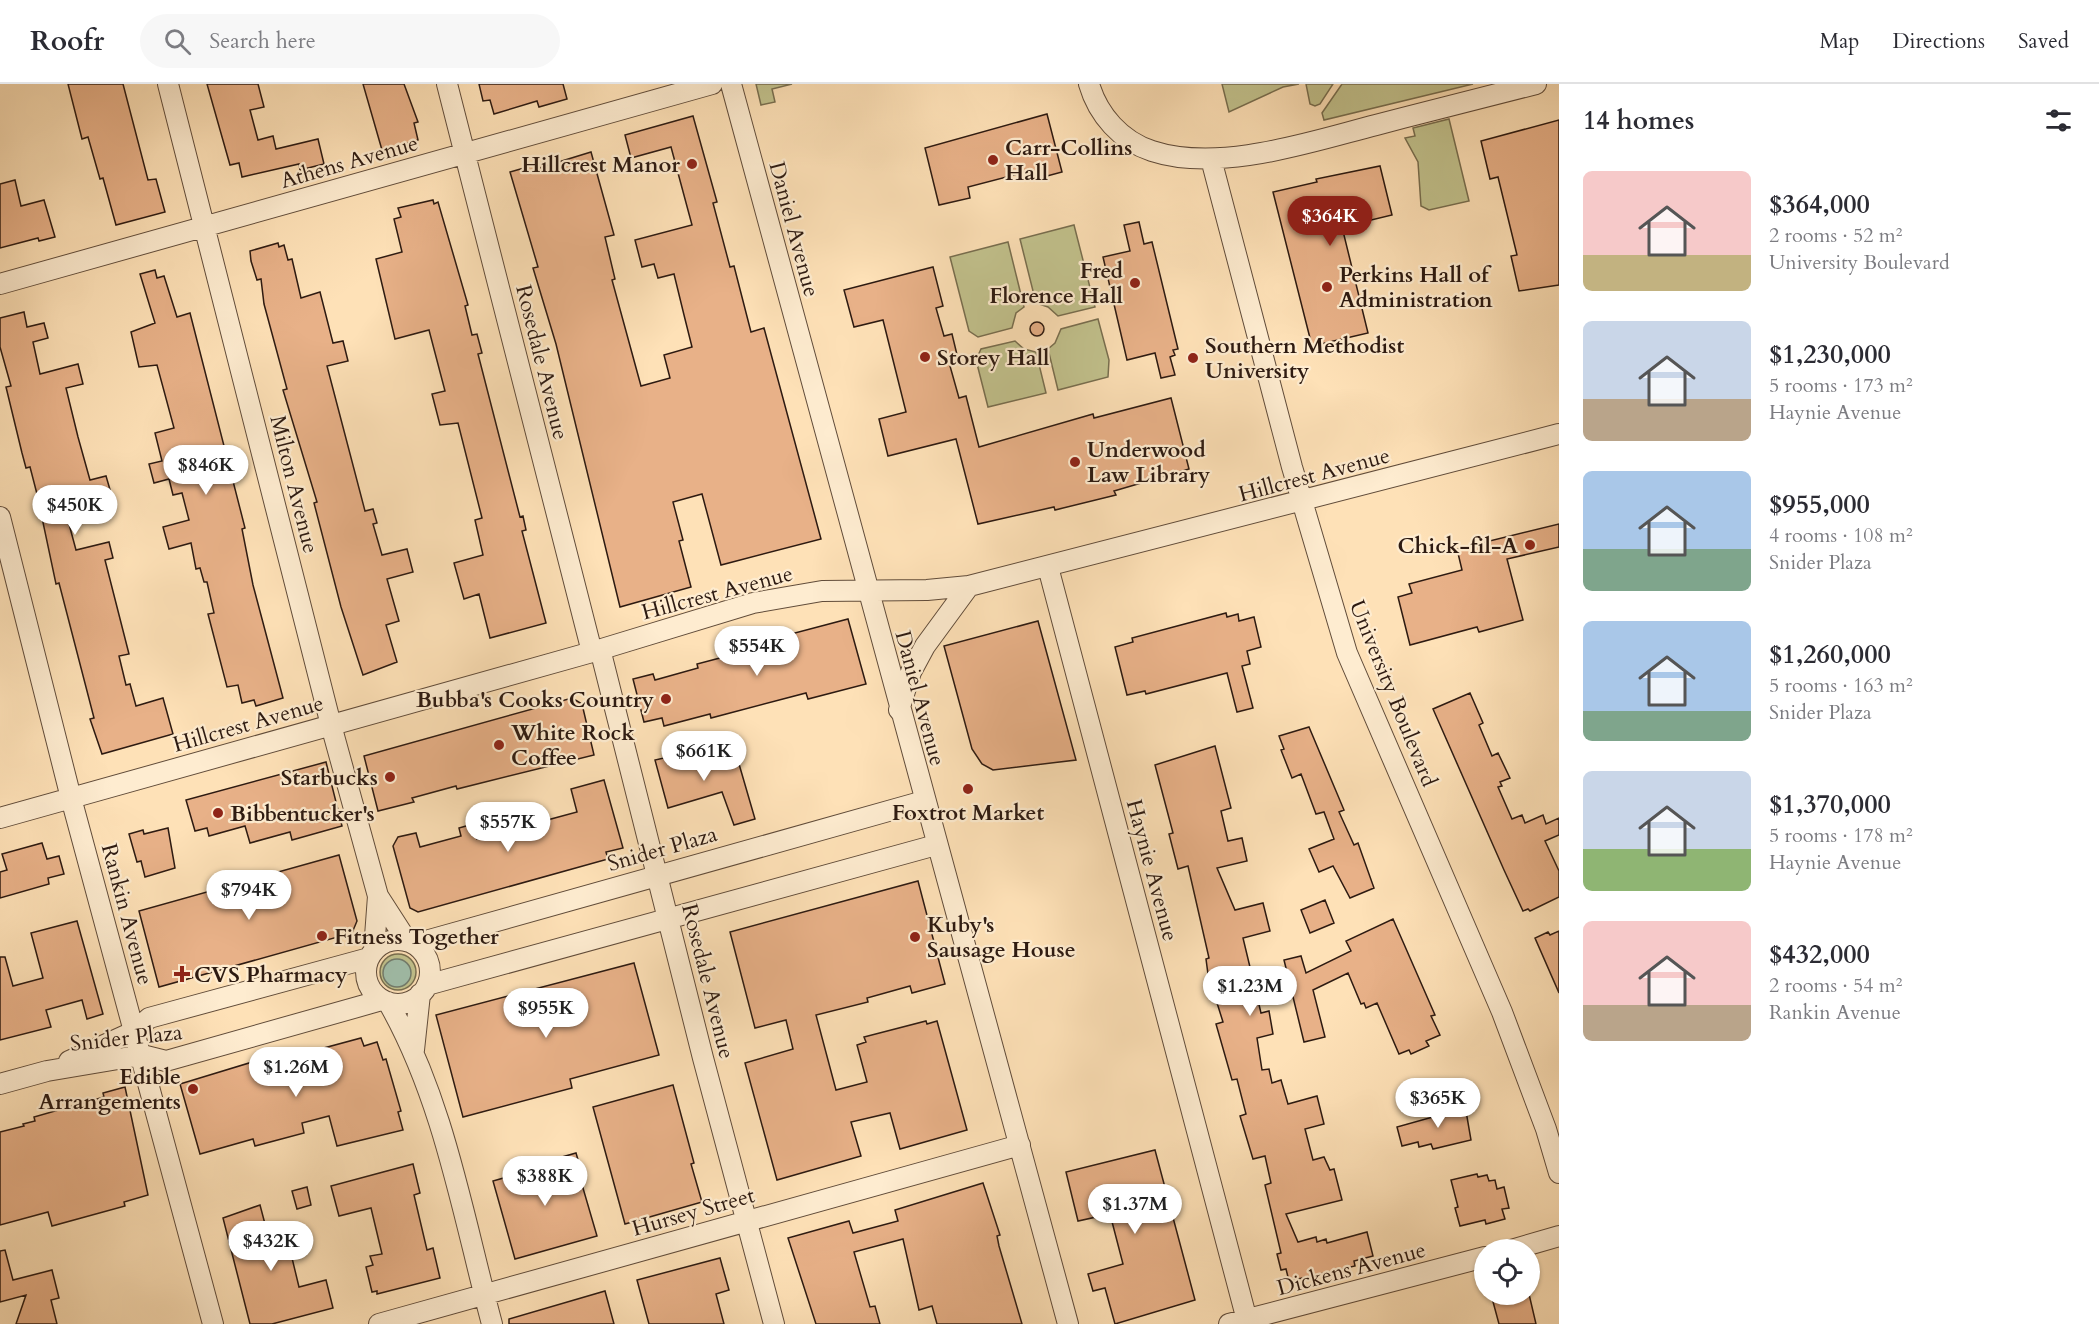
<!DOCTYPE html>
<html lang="en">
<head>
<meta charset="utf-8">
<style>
	:root { --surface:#fff; --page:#f7f7f7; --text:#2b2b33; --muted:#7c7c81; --line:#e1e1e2; --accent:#8f2418 }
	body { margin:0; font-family:Cardo,serif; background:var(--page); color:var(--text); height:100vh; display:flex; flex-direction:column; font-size:22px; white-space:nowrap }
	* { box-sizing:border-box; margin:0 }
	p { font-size:20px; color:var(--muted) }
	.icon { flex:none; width:33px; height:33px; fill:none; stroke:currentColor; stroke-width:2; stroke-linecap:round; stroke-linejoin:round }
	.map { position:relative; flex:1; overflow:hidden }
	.panel { display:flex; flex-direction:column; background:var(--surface); width:540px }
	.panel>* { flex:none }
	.controls { position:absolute; left:1474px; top:1155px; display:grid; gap:12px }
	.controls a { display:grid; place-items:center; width:66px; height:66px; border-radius:50%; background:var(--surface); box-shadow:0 2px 4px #0004; font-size:30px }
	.price { position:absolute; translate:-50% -51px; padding:0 14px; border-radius:21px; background:#fff; color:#222; font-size:20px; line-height:39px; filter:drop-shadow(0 2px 3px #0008) }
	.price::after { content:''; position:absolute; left:50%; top:36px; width:18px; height:14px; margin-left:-9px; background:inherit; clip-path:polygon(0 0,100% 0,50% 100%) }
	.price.current { background:var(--accent); color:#fff }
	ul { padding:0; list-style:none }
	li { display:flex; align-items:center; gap:18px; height:150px; padding:0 24px }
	li span { display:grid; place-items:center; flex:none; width:168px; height:120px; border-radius:9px; color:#555 }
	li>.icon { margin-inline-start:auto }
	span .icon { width:72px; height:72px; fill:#fffc; stroke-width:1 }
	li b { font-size:26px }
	h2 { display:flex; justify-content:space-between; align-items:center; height:72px; padding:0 24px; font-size:26px }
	header { display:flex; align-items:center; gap:36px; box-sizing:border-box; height:84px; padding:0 30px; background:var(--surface); border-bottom:2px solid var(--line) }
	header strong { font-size:28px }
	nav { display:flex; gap:33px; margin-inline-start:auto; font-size:21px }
	.search { width:420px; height:54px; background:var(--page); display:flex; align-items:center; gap:15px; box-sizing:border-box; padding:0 21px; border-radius:33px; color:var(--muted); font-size:22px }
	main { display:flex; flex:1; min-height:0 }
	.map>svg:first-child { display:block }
</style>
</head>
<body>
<header>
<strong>Roofr</strong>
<div class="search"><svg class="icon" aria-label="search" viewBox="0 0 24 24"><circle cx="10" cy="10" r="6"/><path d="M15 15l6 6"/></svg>Search here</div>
<nav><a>Map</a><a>Directions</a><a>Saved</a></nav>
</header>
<main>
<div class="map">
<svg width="1559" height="1240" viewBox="0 0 1559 1240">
	<rect width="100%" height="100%" fill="#fee1b7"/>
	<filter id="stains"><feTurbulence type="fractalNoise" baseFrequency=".00333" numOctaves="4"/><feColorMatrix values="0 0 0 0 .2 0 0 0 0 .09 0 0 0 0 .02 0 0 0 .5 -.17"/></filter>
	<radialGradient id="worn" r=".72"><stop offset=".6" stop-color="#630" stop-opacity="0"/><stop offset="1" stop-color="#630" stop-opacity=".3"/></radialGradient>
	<!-- green -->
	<path fill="#c2c28d" stroke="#786e4f" stroke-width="1.5" d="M756 0H792L772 5 775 18 761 21Z
		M1222 0H1299L1283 3 1229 28Z
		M1306 0H1333L1320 20 1315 22 1310 20Z
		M1342 0H1473L1324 36 1322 29Z
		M1449 35 1469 117 1429 126 1421 122 1418 78 1405 54 1415 52 1413 44Z
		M1074 141 1095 223 1058 232 1048 223 1036 219 1020 155Z
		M1008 158 1024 223 1016 229 1012 244 978 253 969 247 950 173Z
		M1098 235 1109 276 1108 293 1058 306 1048 265 1055 259 1061 245Z
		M1015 257 1024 265 1036 268 1046 309 988 323 976 276 981 265Z
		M380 888a18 18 0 1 1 36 0a18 18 0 1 1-36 0Z"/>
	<!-- water -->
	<path fill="#a0beaa" stroke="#727c6d" stroke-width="1.5" d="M383 889a14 14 0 1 1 28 0a14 14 0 1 1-28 0Z"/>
	<!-- building -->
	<path fill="#e8b188" stroke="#2d1a11" stroke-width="1.5" d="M68 0H123L148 96 156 95 165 128 116 141 103 94 100 95 88 53 82 55Z
		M207 0H258L264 23 250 26 258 56 273 52 276 65 318 55 324 80 300 86 299 80 242 93 239 79 230 81Z
		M363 0H404L418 38 414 39 418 56 382 66Z
		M479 0H563L567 15 539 23 537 17 494 30 490 16 483 17Z
		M1047 30 1062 88 1032 96 1030 87 968 103 970 114 939 121 925 64Z
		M693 32 717 118 713 119 730 183 734 182 751 248 764 244 821 455 721 481 702 410 673 418 683 456 679 457 691 503 620 523 556 260 533 184 538 183 510 88 538 80 539 84 591 68 614 151 605 153 615 195 612 196 641 302 670 294 664 271 692 263 684 231 674 190 658 194 654 180 642 183 635 156 692 141 671 63 631 74 625 51Z
		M1559 36V201L1519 207 1511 172 1517 171 1498 93 1490 95 1481 57Z
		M1380 82 1392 131 1342 143 1368 249 1312 262 1273 108 1317 98 1316 95Z
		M15 96 21 122 44 116 55 153 39 157 38 154 0 164V100Z
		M433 116 434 120 438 118 468 221 465 222 472 251 477 250 482 269 478 270 520 433 523 432 526 446 522 447 546 539 490 554 479 510 464 515 454 479 483 471 475 436 482 434 458 339 440 341 432 310 445 307 429 246 395 255 376 175 402 168 394 135 401 133 398 124Z
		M1139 138 1144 160 1152 158 1178 265 1173 266 1175 271 1170 273 1175 291 1161 294 1155 269 1127 276 1103 173 1130 167 1124 141Z
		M278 159 279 163 284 161 288 176 292 175 301 214 320 208 333 259 343 257 348 277 327 282 365 427 373 425 377 439 373 440 382 471 407 465 413 488 387 495 399 537 386 541 397 578 363 591 341 523 314 419 317 418 283 306 287 305 264 220 261 195 257 196 251 177 250 167Z
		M933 183 943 222 936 224 944 252 952 250 959 279 950 282 959 314 966 312 979 363 1093 330 1094 334 1171 314 1189 385 1114 407 1116 411 1055 426 1054 423 978 440 956 355 888 372 879 335 906 328 883 236 854 243 844 206Z
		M155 186 157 194 164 192 177 233 190 229 245 444 242 445 253 501 283 614 256 622 254 616 242 619 238 601 227 603 208 530 214 529 207 498H204L200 484 196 485 191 459 169 465 163 443 189 436 182 409 173 411 169 395 154 399 149 380 162 377 155 349 174 344 157 281 139 283 131 248 155 239 140 190Z
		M24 228 27 243 44 239 48 254 33 258 40 290 78 280 83 300 66 304 78 353 90 396 106 392 113 416 97 420 100 432 69 440 76 466 109 458 113 474 105 476 129 570 119 572 126 601 130 600 136 622 163 614 173 650 102 670 90 635 94 634 59 499 56 500 37 410 30 383 26 384 22 369 6 303 11 302 0 263V234Z
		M1030 245a7 7 0 1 1 14 0a7 7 0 1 1-14 0Z
		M1559 440V463L1507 475 1523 536 1479 548 1477 543 1410 561 1398 513 1412 509 1409 500 1462 486 1457 465Z
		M1226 529 1227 533 1238 530 1239 537 1254 533 1261 563 1247 567 1250 580 1242 582 1253 624 1237 628 1227 589 1146 610 1145 607 1127 611 1115 563 1133 558 1132 554Z
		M848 535 866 600 808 615 806 609 711 634 710 630 664 642 662 634 644 638 633 595 653 590 655 596 698 584 697 580 792 555 791 550Z
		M1038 537 1076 676 993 686 982 680 972 665 944 562Z
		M1470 609 1483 639 1479 641 1492 672 1498 669 1510 694 1500 698 1502 702 1498 703 1512 735 1522 731 1525 739 1543 731 1546 740 1559 734V751L1545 757 1559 787V813L1530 827 1528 825 1523 827 1504 786 1433 625Z
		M572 614 582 620 594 671 457 705 456 702 412 714 414 718 378 727 364 672Z
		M1309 643 1344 726 1339 728 1354 761 1358 759 1374 804 1350 814 1333 782 1319 788 1309 765 1334 755 1324 728 1316 730 1301 690 1292 694 1281 666 1284 665 1279 652Z
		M1215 662 1231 724 1221 727 1228 757 1242 754 1247 777 1217 784 1235 826 1263 819 1270 847 1243 854 1261 929 1269 927 1273 950 1257 954 1262 986 1269 985 1272 999 1281 996 1288 1020 1317 1012 1324 1040 1305 1045 1313 1076 1324 1073 1330 1086 1334 1085 1342 1116 1286 1130 1298 1158 1316 1153 1317 1158 1326 1155 1327 1159 1367 1148 1373 1172 1354 1177 1355 1182 1289 1197 1286 1185 1281 1186 1277 1170 1281 1169 1265 1101 1271 1099 1265 1072 1253 1075 1240 1032 1246 1030 1237 995 1232 996 1216 940 1223 938 1208 890 1206 875 1209 874 1188 782 1178 785 1169 750 1173 749 1155 681Z
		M712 663 718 685 739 680 755 735 734 741 722 708 668 724 655 676Z
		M326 678 342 742 292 756 290 748 250 759 245 742 209 752 207 744 195 747 186 716Z
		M604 696 623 764 606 768 608 775 418 828 410 824 393 762 398 753 416 749 420 763 461 752 459 744 473 740 477 755 577 728 571 705Z
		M168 744 175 784 145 793 141 777 137 778 129 750 143 746 144 750Z
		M42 759 47 775 59 772 64 790 48 794 49 800 0 814V788L7 786 2 770Z
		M339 771 357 837 352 849 159 903 139 827Z
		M918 797 945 900 912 909 910 902 867 914 868 918 816 931 836 1006 867 998 857 961 866 958 864 953 926 937 927 940 937 937 967 1046 900 1065 890 1029 851 1038 861 1072 777 1096 745 979 793 965 786 936 755 944 730 848Z
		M1325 816 1334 839 1310 849 1301 826Z
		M1393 835 1435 931 1431 932 1440 951 1426 957 1429 962 1411 970 1409 966 1399 970 1377 919 1366 924 1364 919 1361 920 1348 889 1313 906 1325 953 1304 958 1284 876 1301 872 1306 889 1351 867 1346 857Z
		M77 837 103 930 87 935 82 916 46 926 51 943 0 956V873H5L13 902 43 894 31 849Z
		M1559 847V909L1535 854 1548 848 1550 851Z
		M634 879 659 971 570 995 572 1004 463 1033 436 931Z
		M361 954 364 962 377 958 383 976 386 975 401 1027 398 1028 403 1046 337 1062 329 1032 302 1039 304 1049 255 1062 253 1055 200 1070 180 1000 282 969 283 975Z
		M673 1001 694 1079 691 1080 702 1118 625 1140 593 1023Z
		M125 1003 148 1111 124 1118 125 1122 52 1142 48 1128 0 1141V1048L24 1042 23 1040 35 1037 34 1033 104 1013 103 1009Z
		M1456 1016 1459 1029 1466 1027 1471 1056 1433 1065 1431 1060 1419 1063 1418 1058 1402 1062 1397 1043 1440 1031 1438 1021Z
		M1155 1066 1195 1216 1115 1240 1105 1204 1093 1207 1088 1190 1123 1180 1110 1130 1078 1137 1066 1088Z
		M576 1069 581 1086 578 1087 597 1152 515 1175 493 1097 528 1087 527 1083Z
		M413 1080 420 1109 414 1111 427 1166 433 1164 440 1194 377 1210V1207L372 1208 366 1183 373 1181 370 1172 382 1170 371 1124 339 1132 331 1102Z
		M1477 1090 1478 1093 1487 1091 1489 1097 1495 1096 1497 1105 1504 1103 1509 1124 1502 1125 1505 1135 1486 1140 1485 1136 1460 1142 1455 1124 1458 1123 1451 1096Z
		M983 1099 1000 1151 997 1152 999 1162 1022 1240H937L932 1222 919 1226 903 1155 854 1168 870 1223 875 1222 880 1240H816L788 1154 849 1137 853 1149 898 1137 895 1126Z
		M307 1103 311 1121 297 1125 292 1107Z
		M260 1121 270 1159 301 1150 306 1169 292 1174 299 1203 326 1196 333 1224 272 1240H250L223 1134Z
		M5 1166 13 1196 52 1186 59 1214 51 1216 57 1240H16L26 1211 0 1218V1167Z
		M720 1174 729 1206 716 1210 724 1240H649L637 1196Z
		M605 1207 614 1240H509V1235Z
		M1506 1210H1529L1536 1240H1499L1492 1214Z"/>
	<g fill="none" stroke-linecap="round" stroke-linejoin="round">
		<defs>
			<path id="minor" d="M168 0 331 641 378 812 407 857
				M447 0 592 568
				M731 0 1068 1240
				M1089 0C1098 31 1121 57 1152 67 1219 89 1310 58 1376 41 1429 27 1482 14 1536 0
				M1211 75 1292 383 1347 569 1502 928 1546 1045 1559 1089
				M0 200 712 0
				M0 433 71 714 213 1240
				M1048 483 1248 1240
				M600 565 703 974 774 1240
				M899 626 911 588 925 562 969 502
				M0 734 592 568 753 519 822 507 927 506 969 502 1559 350
				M366 888a32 32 0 1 1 64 0a32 32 0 1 1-64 0Z
				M415 860 924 717
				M374 866 378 812
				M427 901 936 761
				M388 918C444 1016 463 1132 492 1240
				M414 966 420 910
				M69 977 135 947 149 934 369 874
				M0 1000 47 987 142 971 166 977 382 916
				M1511 1166 1559 1152
				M379 1240 1020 1061
				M1229 1240 1485 1173"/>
		</defs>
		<!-- minor casing -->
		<use href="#minor" stroke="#614c3a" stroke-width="22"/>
		<!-- minor -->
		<use href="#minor" stroke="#feecd0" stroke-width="20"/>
	</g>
	<!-- markers -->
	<g fill="#8f2418" stroke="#feecd0" stroke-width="2">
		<circle cx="993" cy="76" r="6"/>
		<circle cx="692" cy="80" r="6"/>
		<circle cx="1135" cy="199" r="6"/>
		<circle cx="1327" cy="203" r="6"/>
		<circle cx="925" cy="273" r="6"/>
		<circle cx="1193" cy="274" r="6"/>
		<circle cx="1075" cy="378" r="6"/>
		<circle cx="1530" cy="461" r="6"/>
		<circle cx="666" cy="615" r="6"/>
		<circle cx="499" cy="661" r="6"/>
		<circle cx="390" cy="693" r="6"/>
		<circle cx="968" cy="705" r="6"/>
		<circle cx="218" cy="729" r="6"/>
		<circle cx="322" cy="852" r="6"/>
		<circle cx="915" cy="853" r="6"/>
		<path d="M179 881h6v6h6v6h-6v6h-6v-6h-6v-6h6z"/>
		<circle cx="193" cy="1005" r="6"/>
	</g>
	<g text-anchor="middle" stroke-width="4.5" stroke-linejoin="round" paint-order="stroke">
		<!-- poi labels -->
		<g font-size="22" font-weight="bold" fill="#2d1a11" stroke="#feecd0" text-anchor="start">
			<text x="1005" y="71">Carr-Collins<tspan x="1005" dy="25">Hall</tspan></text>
			<text x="680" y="88" text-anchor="end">Hillcrest Manor</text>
			<text x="1123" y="194" text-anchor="end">Fred<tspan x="1123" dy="25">Florence Hall</tspan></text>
			<text x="1339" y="198">Perkins Hall of<tspan x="1339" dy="25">Administration</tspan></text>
			<text x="1205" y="269">Southern Methodist<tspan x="1205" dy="25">University</tspan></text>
			<text x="937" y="281">Storey Hall</text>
			<text x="1087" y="373">Underwood<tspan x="1087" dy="25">Law Library</tspan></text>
			<text x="1518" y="469" text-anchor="end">Chick-fil-A</text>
			<text x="654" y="623" text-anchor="end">Bubba's Cooks Country</text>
			<text x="511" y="656">White Rock<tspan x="511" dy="25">Coffee</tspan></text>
			<text x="378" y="701" text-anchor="end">Starbucks</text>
			<text x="968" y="736" text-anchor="middle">Foxtrot Market</text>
			<text x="230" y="737">Bibbentucker's</text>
			<text x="927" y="848">Kuby's<tspan x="927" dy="25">Sausage House</tspan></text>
			<text x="334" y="860">Fitness Together</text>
			<text x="194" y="898">CVS Pharmacy</text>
			<text x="181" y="1000" text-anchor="end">Edible<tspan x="181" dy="25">Arrangements</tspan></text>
		</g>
		<!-- street labels -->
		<g font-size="22" fill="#2d1a11" stroke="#feecd0">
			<text transform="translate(349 77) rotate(-16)" y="8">Athens Avenue</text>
			<text transform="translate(795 145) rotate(75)" y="8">Daniel Avenue</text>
			<text transform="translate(543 278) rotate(76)" y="8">Rosedale Avenue</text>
			<text transform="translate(1314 390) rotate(-15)" y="8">Hillcrest Avenue</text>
			<text transform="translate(295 400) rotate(76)" y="8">Milton Avenue</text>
			<text transform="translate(717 508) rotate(-15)" y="8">Hillcrest Avenue</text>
			<text transform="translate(1394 609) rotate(68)" y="8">University Boulevard</text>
			<text transform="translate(921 614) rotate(75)" y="8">Daniel Avenue</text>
			<text transform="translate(248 639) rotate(-16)" y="8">Hillcrest Avenue</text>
			<text transform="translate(662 764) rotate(-16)" y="8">Snider Plaza</text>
			<text transform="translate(1153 786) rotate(75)" y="8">Haynie Avenue</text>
			<text transform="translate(128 830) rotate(75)" y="8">Rankin Avenue</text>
			<text transform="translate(709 897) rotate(76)" y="8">Rosedale Avenue</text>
			<text transform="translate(126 953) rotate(-6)" y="8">Snider Plaza</text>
			<text transform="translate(693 1127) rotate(-16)" y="8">Hursey Street</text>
			<text transform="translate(1351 1184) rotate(-15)" y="8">Dickens Avenue</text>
		</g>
	</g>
	<rect width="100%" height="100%" filter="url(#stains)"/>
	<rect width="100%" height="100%" fill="url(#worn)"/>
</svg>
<div class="controls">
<a><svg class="icon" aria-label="locate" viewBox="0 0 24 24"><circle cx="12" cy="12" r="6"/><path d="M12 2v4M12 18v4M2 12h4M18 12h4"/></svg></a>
</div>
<b class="price current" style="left:1330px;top:163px">$364K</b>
<b class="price" style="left:206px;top:412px">$846K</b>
<b class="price" style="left:75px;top:452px">$450K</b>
<b class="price" style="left:757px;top:593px">$554K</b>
<b class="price" style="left:704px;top:698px">$661K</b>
<b class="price" style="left:508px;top:769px">$557K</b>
<b class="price" style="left:249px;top:837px">$794K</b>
<b class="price" style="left:1250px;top:933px">$1.23M</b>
<b class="price" style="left:546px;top:955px">$955K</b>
<b class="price" style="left:296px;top:1014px">$1.26M</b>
<b class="price" style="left:1438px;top:1045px">$365K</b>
<b class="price" style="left:545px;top:1123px">$388K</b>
<b class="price" style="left:1135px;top:1151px">$1.37M</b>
<b class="price" style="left:271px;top:1188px">$432K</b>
</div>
<section class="panel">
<h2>14 homes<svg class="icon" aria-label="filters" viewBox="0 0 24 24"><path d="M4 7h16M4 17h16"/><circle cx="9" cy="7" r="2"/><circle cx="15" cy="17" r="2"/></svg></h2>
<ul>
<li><span style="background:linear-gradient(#f6c9c9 70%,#c2b280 0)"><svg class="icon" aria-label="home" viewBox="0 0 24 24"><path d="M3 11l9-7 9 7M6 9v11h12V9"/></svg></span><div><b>$364,000</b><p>2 rooms · 52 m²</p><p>University Boulevard</p></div></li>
<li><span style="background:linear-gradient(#c9d6e8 65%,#b9a48a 0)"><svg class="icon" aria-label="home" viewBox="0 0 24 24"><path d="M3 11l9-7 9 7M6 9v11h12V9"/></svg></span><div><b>$1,230,000</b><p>5 rooms · 173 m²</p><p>Haynie Avenue</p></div></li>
<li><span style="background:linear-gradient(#a9c7e8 65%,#7fa58c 0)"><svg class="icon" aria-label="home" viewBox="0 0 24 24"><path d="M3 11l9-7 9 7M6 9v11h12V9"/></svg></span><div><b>$955,000</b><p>4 rooms · 108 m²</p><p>Snider Plaza</p></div></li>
<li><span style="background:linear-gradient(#a9c7e8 75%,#7fa58c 0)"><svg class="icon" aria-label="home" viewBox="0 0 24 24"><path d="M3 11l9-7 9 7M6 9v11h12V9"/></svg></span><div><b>$1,260,000</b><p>5 rooms · 163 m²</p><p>Snider Plaza</p></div></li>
<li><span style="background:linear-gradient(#c9d6e8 65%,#8fb573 0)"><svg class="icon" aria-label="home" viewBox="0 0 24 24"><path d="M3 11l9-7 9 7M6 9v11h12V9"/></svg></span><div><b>$1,370,000</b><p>5 rooms · 178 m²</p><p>Haynie Avenue</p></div></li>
<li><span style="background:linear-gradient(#f6c9c9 70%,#b9a48a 0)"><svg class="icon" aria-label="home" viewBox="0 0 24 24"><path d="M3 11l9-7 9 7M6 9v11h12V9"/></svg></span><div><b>$432,000</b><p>2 rooms · 54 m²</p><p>Rankin Avenue</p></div></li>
</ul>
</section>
</main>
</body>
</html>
